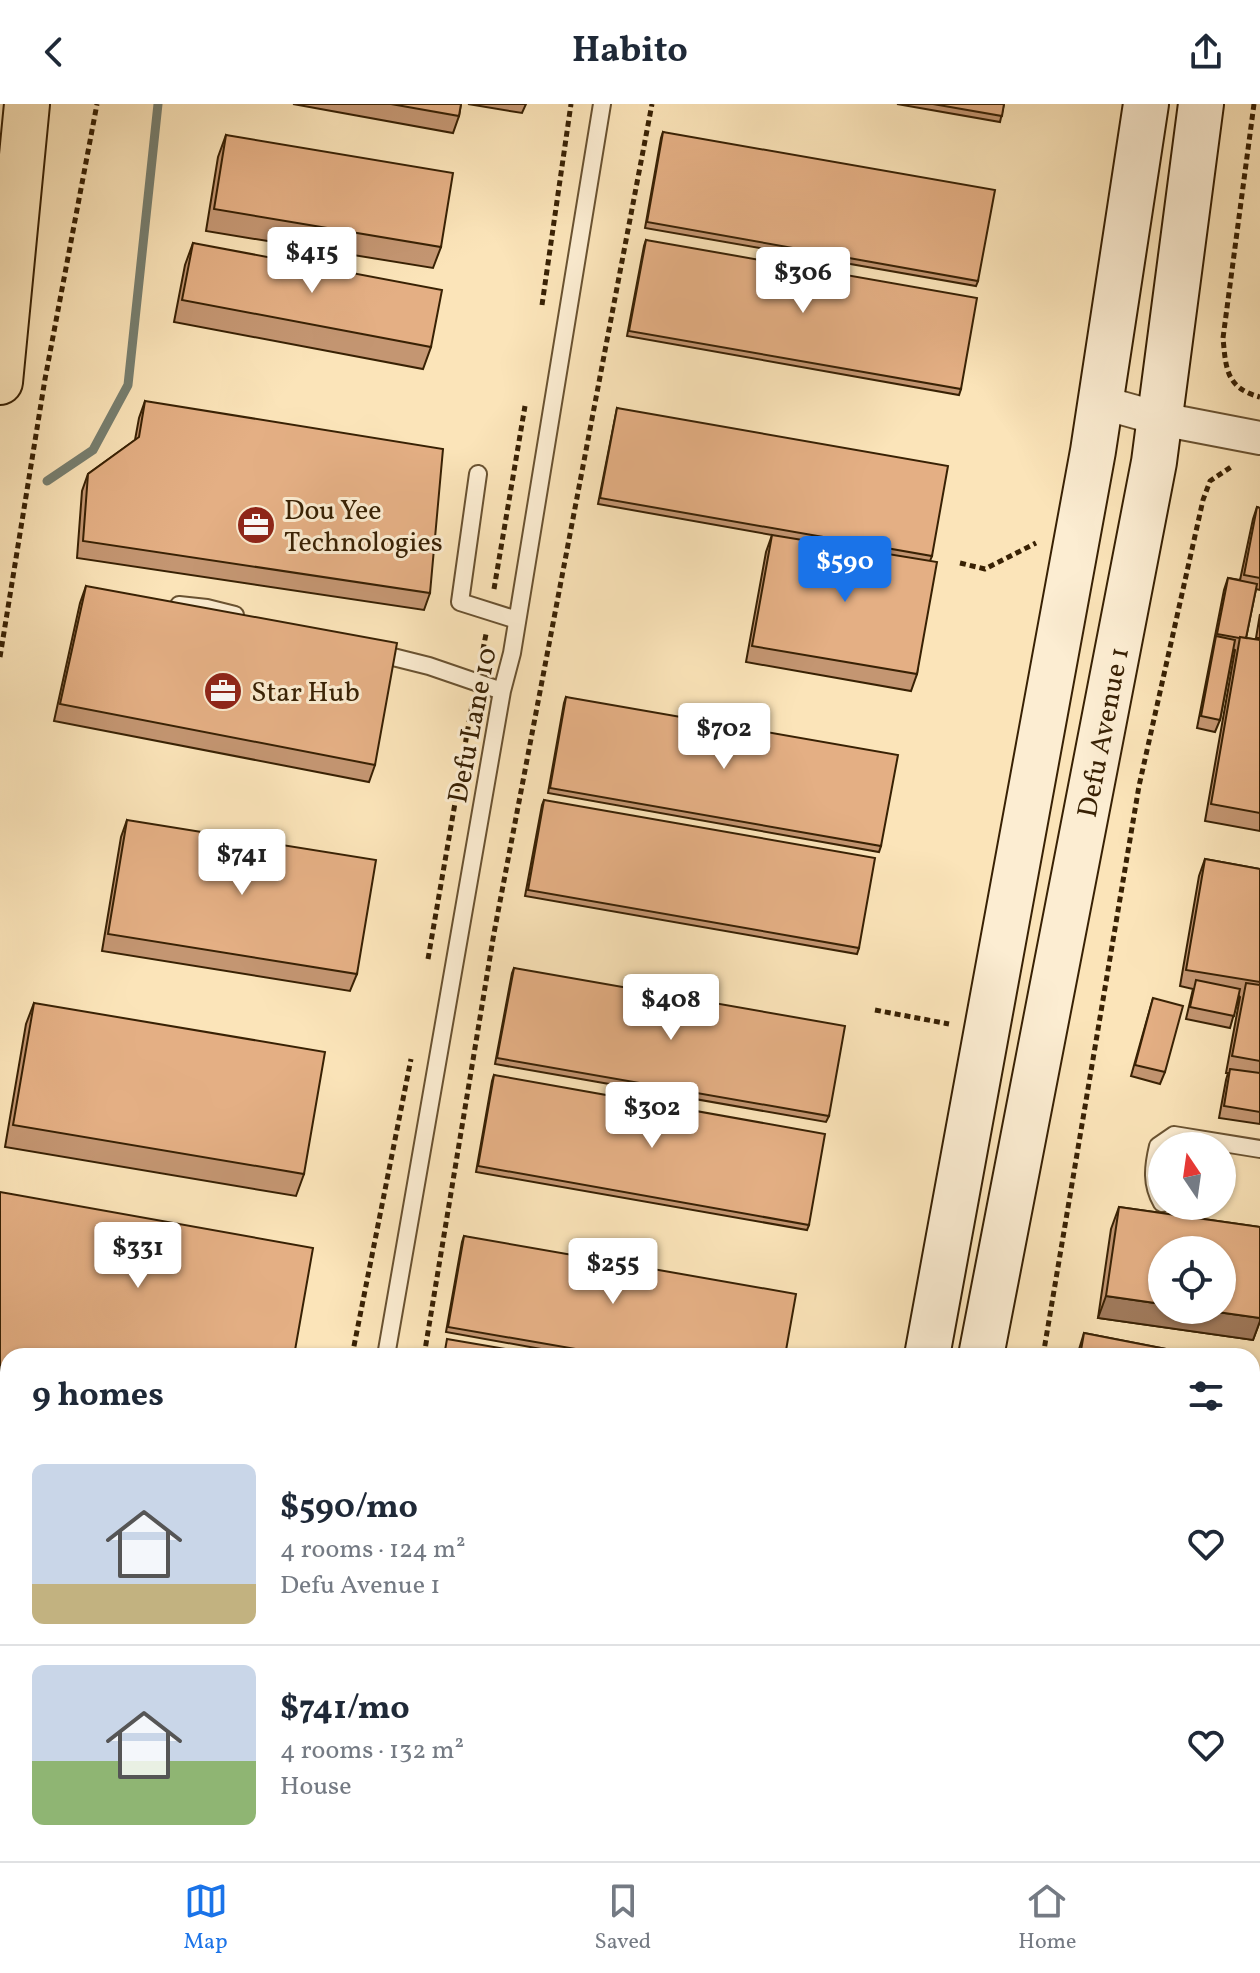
<!DOCTYPE html>
<html lang="en">
<head>
<meta charset="utf-8">
<style>
	:root { --surface:#fff; --page:#f2f2f3; --text:#1f2937; --muted:#747a83; --line:#e0e1e3; --accent:#1a73e8 }
	body { margin:0; font-family:Vollkorn,serif; background:var(--page); color:var(--text); height:100vh; display:flex; flex-direction:column; font-size:30px; white-space:nowrap }
	* { box-sizing:border-box; margin:0 }
	p { font-size:26px; color:var(--muted) }
	.icon { flex:none; width:44px; height:44px; fill:none; stroke:currentColor; stroke-width:2; stroke-linecap:round; stroke-linejoin:round }
	.map { position:relative; flex:1; overflow:hidden }
	.panel { position:absolute; left:0px; top:1244px; width:1260px; height:514px; display:flex; flex-direction:column; background:var(--surface); border-radius:24px 24px 0 0; box-shadow:0 2px 6px #0004 }
	.panel>* { flex:none }
	.needle { width:52px; rotate:347deg }
	.tools { position:absolute; left:1148px; top:1028px; display:grid; gap:16px }
	.tools a { display:grid; place-items:center; width:88px; height:88px; border-radius:50%; background:var(--surface); box-shadow:0 2px 6px #0004; font-size:40px }
	.price { position:absolute; translate:-50% -68px; padding:0 18px; border-radius:8px; background:#fff; color:#222; font-size:26px; line-height:52px; filter:drop-shadow(0 2px 4px #0008) }
	.price::after { content:''; position:absolute; left:50%; top:48px; width:24px; height:18px; margin-left:-12px; background:inherit; clip-path:polygon(0 0,100% 0,50% 100%) }
	.price.active { background:var(--accent); color:#fff }
	ul { padding:0; list-style:none }
	li { display:flex; align-items:center; gap:24px; height:200px; padding:0 32px }
	li+li { border-top:2px solid var(--line) }
	li span { display:grid; place-items:center; flex:none; width:224px; height:160px; border-radius:12px; color:#555 }
	li>.icon { margin-inline-start:auto }
	span .icon { width:96px; height:96px; fill:#fffc; stroke-width:1 }
	li b { font-size:34px }
	h2 { display:flex; justify-content:space-between; align-items:center; height:96px; padding:0 32px; font-size:34px }
	header { display:flex; justify-content:space-between; align-items:center; height:104px; padding:0 32px; background:var(--surface); font-size:36px; font-weight:700 }
	.menu { display:flex; justify-content:space-around; align-items:center; height:112px; border-top:2px solid var(--line); background:var(--surface); font-size:22px; color:var(--muted) }
	.menu a { display:grid; justify-items:center; gap:4px }
	.menu .active { color:var(--accent) }
	.map>svg:first-child { display:block }
</style>
</head>
<body>
<header><svg class="icon" aria-label="back" viewBox="0 0 24 24"><path d="M15 5l-7 7 7 7"/></svg>Habito<svg class="icon" aria-label="share" viewBox="0 0 24 24"><path d="M12 15V3M7 8l5-5 5 5M5 13v7h14v-7"/></svg></header>
<div class="map">
<svg width="1260" height="1757" viewBox="0 0 1260 1757">
	<rect width="100%" height="100%" fill="#fbe4b9"/>
	<filter id="stains"><feTurbulence type="fractalNoise" baseFrequency=".0025" numOctaves="4"/><feColorMatrix values="0 0 0 0 .2 0 0 0 0 .09 0 0 0 0 .02 0 0 0 .5 -.17"/></filter>
	<radialGradient id="worn" r=".72"><stop offset=".6" stop-color="#630" stop-opacity="0"/><stop offset="1" stop-color="#630" stop-opacity=".3"/></radialGradient>
	<g fill="none" stroke-linecap="round" stroke-linejoin="round">
		<!-- stream -->
		<path stroke="#777f70" stroke-width="9" d="M47 377 93 346 128 281 158 0"/>
		<defs>
			<path id="service" d="M478 370 460 498 517 516
				M179 501 207 504 235 511
				M373 548 429 562 502 587
				M1162 1099C1151 1080 1153 1063 1158 1042L1174 1031 1260 1045
				M386 1252 502 587 512 549 602 0
				M0 1732 8 1733
				M134 1750 191 1757
				M37 1757 38 1750
				M291 1757 293 1750"/>
			<path id="minor" d="M1100 298 1161 315 1260 334"/>
			<path id="secondary" d="M927 1252 1093 347 1146 0
				M981 1252 1154 358 1201 0
				M836 1757 837 1750
				M885 1757 886 1750"/>
			<path id="trunk" d="M0 278 27 0"/>
		</defs>
		<!-- service casing -->
		<use href="#service" stroke="#695231" stroke-width="20"/>
		<!-- minor casing -->
		<use href="#minor" stroke="#695231" stroke-width="36"/>
		<!-- secondary casing -->
		<use href="#secondary" stroke="#382104" stroke-width="48"/>
		<!-- trunk casing -->
		<use href="#trunk" stroke="#382104" stroke-width="48"/>
		<!-- path -->
		<path stroke="#382104" stroke-width="5" stroke-dasharray="6 4" stroke-linecap="butt" d="M1254 0 1223 234C1226 265 1226 284 1260 293
			M542 201 571 0
			M960 459 985 465 1036 439
			M494 485 525 302
			M0 553 45 275 97 0
			M481 556 486 530
			M428 855 472 601
			M875 906 949 920
			M352 1252 411 955
			M424 1252 494 829 652 0
			M1043 1252 1139 682 1203 396 1210 377 1231 363
			M0 1673 8 1674
			M256 1757 257 1750
			M342 1757 343 1750
			M956 1757 958 1750"/>
		<!-- service -->
		<use href="#service" stroke="#fcedd2" stroke-width="16"/>
		<!-- minor -->
		<use href="#minor" stroke="#fcedd2" stroke-width="32"/>
		<!-- secondary -->
		<use href="#secondary" stroke="#fcedd2" stroke-width="44"/>
		<!-- trunk -->
		<use href="#trunk" stroke="#fbe4b9" stroke-width="44"/>
	</g>
	<!-- wall -->
	<path fill="#c49672" stroke="#382104" stroke-width="2" d="M293 0H461L459 12 453 29Z
		M468 0H526L522 9Z
		M897 0H1004L1000 18Z
		M663 28 978 177 976 182 645 124 661 34Z
		M226 31 441 143 433 164 206 127 218 53Z
		M646 136 961 285 959 291 627 232 644 142Z
		M193 139 431 243 423 265 174 218 185 161Z
		M145 297 430 489 424 506 77 454 82 387 88 370 135 336 139 314Z
		M617 304 932 452 930 457 917 570 911 587 746 558 766 448 772 431 598 400Z
		M1257 403 1260 404V486L1256 485 1246 534 1260 536V727L1205 717 1235 546 1233 545 1220 616 1215 628 1197 624 1224 486 1228 474 1240 476 1253 415Z
		M86 482 375 661 369 678 54 617 80 499Z
		M1260 510V534H1256Z
		M566 593 881 742 879 748 548 689 564 599Z
		M544 696 859 844 857 850 525 792 542 701Z
		M127 716 357 870 350 887 102 847 121 733Z
		M1205 755 1260 765V1020L1219 1014 1226 976 1228 969H1226L1240 893 1239 892 1230 924 1186 915 1193 885 1180 882 1199 772Z
		M514 864 829 1012 826 1018 495 960 512 869Z
		M1153 894 1165 968 1160 980 1131 972Z
		M34 899 304 1070 296 1092 5 1043 26 920Z
		M494 971 809 1121 807 1126 476 1068 492 977Z
		M1119 1103 1260 1123V1217L1253 1236 1098 1214 1111 1125Z
		M464 1132 785 1252H580L446 1228 462 1138Z
		M1084 1229 1202 1252H1077Z
		M8 1252V1404L1 1402Z
		M1252 1308 1260 1309V1498L1252 1496Z
		M0 1476 8 1478V1619L0 1618Z
		M1252 1567 1260 1568V1741L1254 1757 1216 1750H1252Z
		M624 1750H687L685 1757H663Z"/>
	<!-- shaded-wall -->
	<path fill="#a07a5c" stroke="#382104" stroke-width="2" d="M1106 1192 1162 1200V1206H1203L1260 1214V1217L1253 1236 1098 1214Z"/>
	<!-- building -->
	<path fill="#e4af84" stroke="#382104" stroke-width="2" d="M391 0H461L459 12Z
		M933 0H1004L1002 12Z
		M663 28 995 86 978 177 647 118Z
		M226 31 453 69 441 143 214 105Z
		M646 136 977 194 961 285 629 227Z
		M193 139 442 186 431 243 182 196Z
		M145 297 443 345 430 489 83 437 88 370 139 333Z
		M617 304 948 362 932 452 600 394Z
		M1257 403 1260 404V474L1244 471Z
		M772 431 937 458 917 570 752 542Z
		M1228 474 1257 480 1246 534 1240 533 1239 534 1217 530Z
		M86 482 397 539 375 661 60 600Z
		M1216 532 1235 536 1220 616 1201 612Z
		M1240 533 1260 536V709L1211 700Z
		M566 593 898 651 881 742 550 684Z
		M544 696 875 754 859 844 528 786Z
		M127 716 376 756 357 870 108 830Z
		M1205 755 1260 765V878L1186 866Z
		M514 864 845 922 829 1012 497 954Z
		M1196 876 1240 885 1234 912 1190 903Z
		M1246 879 1260 881V957L1232 952Z
		M1153 894 1183 902 1165 968 1135 961Z
		M34 899 325 948 304 1070 13 1021Z
		M1230 965 1260 969V1008L1224 1002Z
		M494 971 825 1030 809 1121 478 1062Z
		M0 1088 313 1144 294 1252H8V1380H5L0 1407Z
		M1119 1103 1260 1123V1214L1203 1206H1222V1146H1162V1200L1106 1192Z
		M464 1132 796 1190 785 1252H616L448 1223Z
		M1084 1229 1202 1252H1080Z
		M447 1235 546 1252H444Z
		M1252 1308 1260 1309V1480L1252 1478Z
		M0 1476 8 1478V1596L0 1594Z
		M1252 1567 1260 1568V1740L1252 1738Z
		M659 1750H687L686 1755Z"/>
	<!-- icons -->
	<defs>
		<symbol id="office-disc" viewBox="-11 -11 22 22"><circle r="9.5" fill="#8f2418" stroke="#fcedd2"/><path d="M-6-3h4V-5.5h4V-3h4V5H-6ZM-1-4.5V-3h2v-1.5ZM-6 0V1H6V0Z" fill="#fff"/></symbol>
	</defs>
	<g fill-rule="evenodd">
		<use href="#office-disc" x="234" y="399" width="44" height="44"/>
		<use href="#office-disc" x="201" y="565" width="44" height="44"/>
	</g>
	<g text-anchor="middle" stroke-width="6" stroke-linejoin="round" paint-order="stroke">
		<!-- poi labels -->
		<g font-size="28" fill="#382104" stroke="#fcedd2" text-anchor="start">
			<text x="284" y="415">Dou Yee<tspan x="284" dy="32">Technologies</tspan></text>
			<text x="251" y="597">Star Hub</text>
		</g>
		<!-- street labels -->
		<g font-size="28" fill="#382104" stroke="#fcedd2">
			<text transform="translate(471 621) rotate(-79)" y="10">Defu Lane 10</text>
			<text transform="translate(1102 628) rotate(-79)" y="10">Defu Avenue 1</text>
		</g>
	</g>
	<rect width="100%" height="100%" filter="url(#stains)"/>
	<rect width="100%" height="100%" fill="url(#worn)"/>
</svg>
<div class="tools">
<a><svg class="needle" viewBox="-14 -14 28 28"><path d="M0-13l5 13h-10z" fill="#e53935"/><path d="M0 13l5-13h-10z" fill="#747a83"/></svg></a>
<a><svg class="icon" aria-label="locate" viewBox="0 0 24 24"><circle cx="12" cy="12" r="6"/><path d="M12 2v4M12 18v4M2 12h4M18 12h4"/></svg></a>
</div>
<b class="price" style="left:312px;top:191px">$415</b>
<b class="price" style="left:803px;top:211px">$306</b>
<b class="price active" style="left:845px;top:500px">$590</b>
<b class="price" style="left:724px;top:667px">$702</b>
<b class="price" style="left:242px;top:793px">$741</b>
<b class="price" style="left:671px;top:938px">$408</b>
<b class="price" style="left:652px;top:1046px">$302</b>
<b class="price" style="left:138px;top:1186px">$331</b>
<b class="price" style="left:613px;top:1202px">$255</b>
<section class="panel">
<h2>9 homes<svg class="icon" aria-label="filters" viewBox="0 0 24 24"><path d="M4 7h16M4 17h16"/><circle cx="9" cy="7" r="2"/><circle cx="15" cy="17" r="2"/></svg></h2>
<ul>
<li><span style="background:linear-gradient(#c9d6e8 75%,#c2b280 0)"><svg class="icon" aria-label="home" viewBox="0 0 24 24"><path d="M3 11l9-7 9 7M6 9v11h12V9"/></svg></span><div><b>$590/mo</b><p>4 rooms · 124 m²</p><p>Defu Avenue 1</p></div><svg class="icon" aria-label="heart" viewBox="0 0 24 24"><path d="M12 20l-8-8c-3-5 5-10 8-4 3-6 11-1 8 4z"/></svg></li>
<li><span style="background:linear-gradient(#c9d6e8 60%,#8fb573 0)"><svg class="icon" aria-label="home" viewBox="0 0 24 24"><path d="M3 11l9-7 9 7M6 9v11h12V9"/></svg></span><div><b>$741/mo</b><p>4 rooms · 132 m²</p><p>House</p></div><svg class="icon" aria-label="heart" viewBox="0 0 24 24"><path d="M12 20l-8-8c-3-5 5-10 8-4 3-6 11-1 8 4z"/></svg></li>
</ul>
</section>
</div>
<nav class="menu">
<a class="active"><svg class="icon" aria-label="map" viewBox="0 0 24 24"><path d="M3 6l6-2 6 2 6-2v14l-6 2-6-2-6 2zM9 4v14M15 6v14"/></svg>Map</a>
<a><svg class="icon" aria-label="saved" viewBox="0 0 24 24"><path d="M7 4h10v16l-5-4-5 4z"/></svg>Saved</a>
<a><svg class="icon" aria-label="home" viewBox="0 0 24 24"><path d="M3 11l9-7 9 7M6 9v11h12V9"/></svg>Home</a>
</nav>
</body>
</html>
